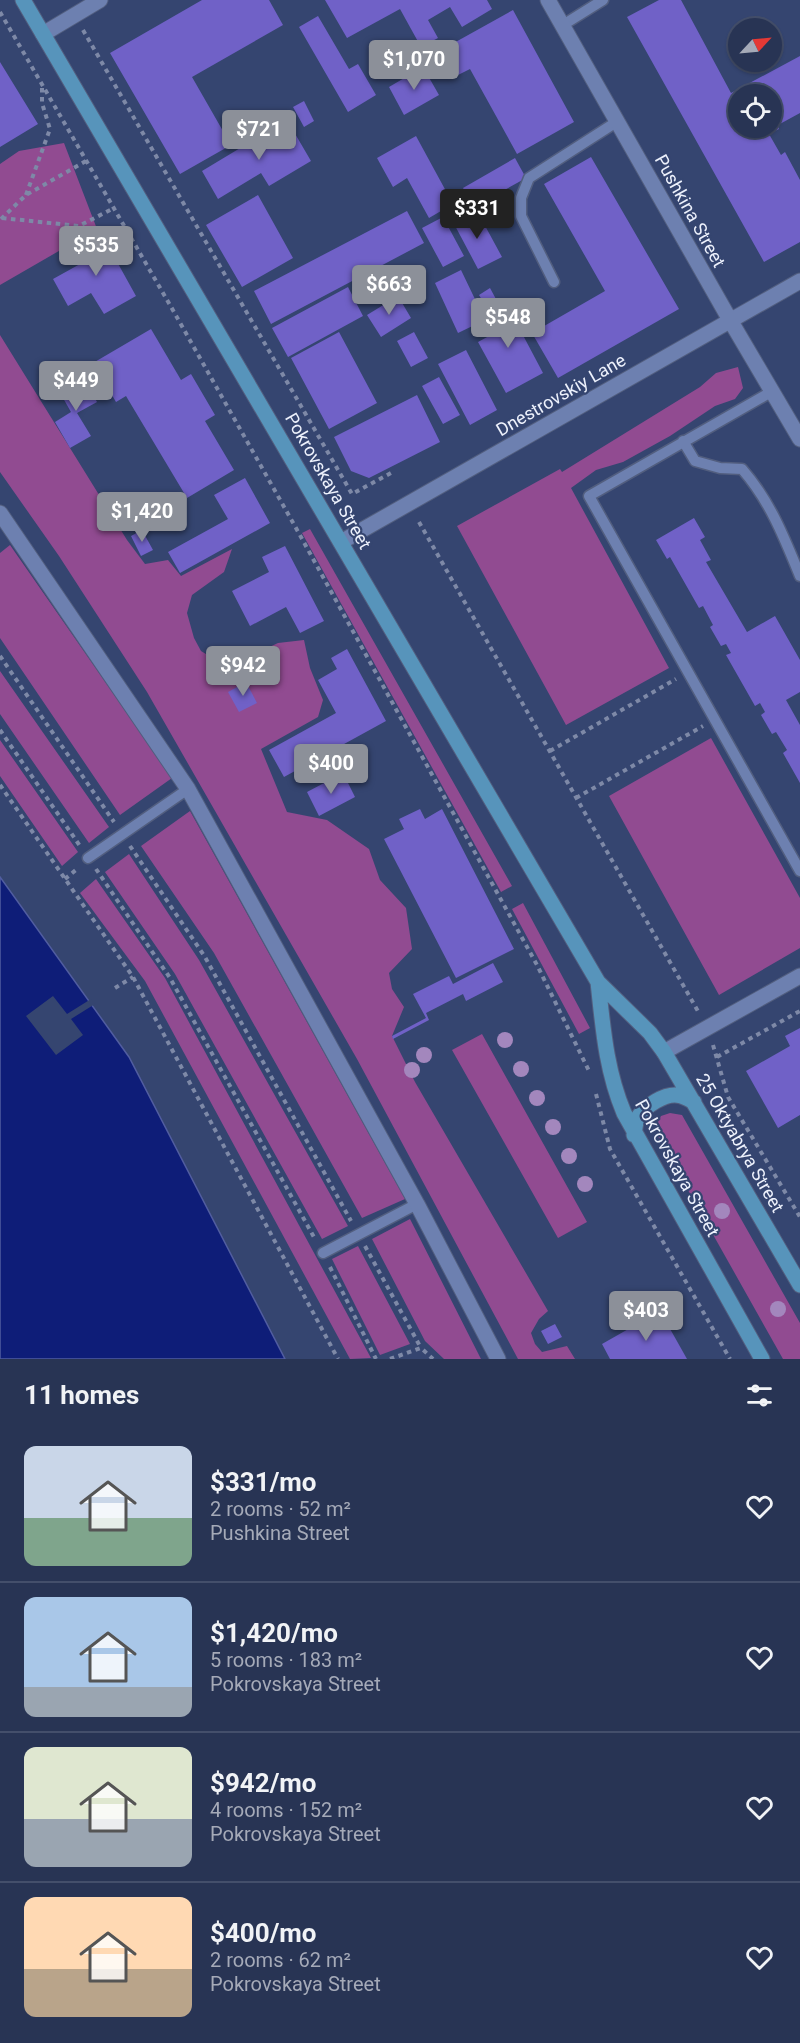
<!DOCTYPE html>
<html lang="en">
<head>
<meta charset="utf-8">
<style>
	:root { --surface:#283454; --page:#343f5e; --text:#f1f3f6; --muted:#a5aab8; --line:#444f6b; --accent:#8c9099 }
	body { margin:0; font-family:Roboto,sans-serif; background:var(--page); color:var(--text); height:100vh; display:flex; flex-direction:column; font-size:22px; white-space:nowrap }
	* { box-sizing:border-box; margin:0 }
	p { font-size:20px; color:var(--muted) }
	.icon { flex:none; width:33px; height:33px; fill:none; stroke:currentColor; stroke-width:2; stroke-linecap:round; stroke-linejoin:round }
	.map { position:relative; height:1359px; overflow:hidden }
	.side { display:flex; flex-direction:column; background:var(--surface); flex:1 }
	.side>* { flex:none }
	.needle { width:39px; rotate:64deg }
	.fabs { position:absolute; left:728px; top:18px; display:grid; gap:12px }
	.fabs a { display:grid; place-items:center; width:54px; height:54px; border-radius:50%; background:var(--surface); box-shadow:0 2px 4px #0004,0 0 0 2px var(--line); font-size:30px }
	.price { position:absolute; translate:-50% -51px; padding:0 14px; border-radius:6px; background:var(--accent); color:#fff; font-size:20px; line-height:39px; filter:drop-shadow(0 2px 3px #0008) }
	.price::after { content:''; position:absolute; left:50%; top:36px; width:18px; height:14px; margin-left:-9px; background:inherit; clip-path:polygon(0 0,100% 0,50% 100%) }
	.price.active { background:#222; color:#fff }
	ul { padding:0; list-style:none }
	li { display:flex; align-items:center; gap:18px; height:150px; padding:0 24px }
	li+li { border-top:2px solid var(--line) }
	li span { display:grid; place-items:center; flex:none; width:168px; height:120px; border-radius:12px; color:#555 }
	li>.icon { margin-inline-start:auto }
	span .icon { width:72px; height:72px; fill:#fffc; stroke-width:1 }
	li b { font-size:26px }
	h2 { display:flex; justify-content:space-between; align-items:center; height:72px; padding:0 24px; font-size:26px }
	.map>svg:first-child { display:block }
</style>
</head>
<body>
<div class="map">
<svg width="800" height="1359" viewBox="0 0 800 1359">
	<rect width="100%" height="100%" fill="#354570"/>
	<!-- green -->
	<path fill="#914b91" d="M64 143 97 229 0 285V164L19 151Z
		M0 335 127 540 145 564 168 560 181 576 232 549 224 572 192 595 187 613 194 638 201 651 227 667 278 643 304 640 310 668 323 700 318 717 261 749 287 812 327 820 369 849 380 880 406 908 412 949 389 973 392 989 404 1007 392 1036 415 1082 548 1311 539 1319 531 1333 535 1344 542 1352 567 1346 575 1359H518L357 1059 147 692 59 556 0 472Z
		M738 367 743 388 735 399 715 406 670 436 623 462 596 470 571 488 669 668 566 725 457 526 560 469 562 472 700 387 716 373Z
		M310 529 512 886 501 892 302 533Z
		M10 545 172 778 120 815 0 638V553Z
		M0 671 109 827 89 843 0 714Z
		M711 738 800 898V948L719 995 609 796Z
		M0 740 78 852 62 866 0 776Z
		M190 811 405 1199 362 1218 214 953 141 846Z
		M129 854 199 960 348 1226 322 1239 175 974 105 872Z
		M96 879 165 978 371 1358 350 1359 145 981 80 893Z
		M523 903 590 1028 579 1034 512 909Z
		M482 1034 587 1222 558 1238 452 1050Z
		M670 1113 682 1115 800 1323V1359H783L657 1135V1124L661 1116Z
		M410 1219 481 1359H444L425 1341 372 1239Z
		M358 1246 410 1344 380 1355 332 1259Z"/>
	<!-- water -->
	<path fill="#0e1d78" stroke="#515da0" stroke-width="1.5" d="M0 877 129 1057 285 1359H0Z"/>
	<!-- pier -->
	<path fill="#354570" d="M53 996 67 1014 91 999 95 1004 71 1019 83 1035 56 1055 26 1016Z"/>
	<!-- building -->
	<path fill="#7061c7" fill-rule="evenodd" d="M202 0H269L283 25 192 77 231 145 180 174 110 53Z
		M325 0H487L492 9 462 27 450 7 428 20 438 38 421 47 400 9 347 38Z
		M659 0H681L731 93 800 56V113L778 125 779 129 769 134 781 155 785 152 800 180V242L764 262 627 17ZM738 94H771V128H738Z
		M513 10 574 122 517 154 470 69 458 75 443 49Z
		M318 16 349 69 358 64 376 95 348 112 299 27Z
		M0 62 38 124 0 147Z
		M423 67 439 95 404 115 389 87Z
		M304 101 314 121 304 127 293 107Z
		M287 120 311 161 269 186 261 173 218 199 202 171Z
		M416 136 453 204 429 218 407 178 393 187 377 158Z
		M591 157 679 309 558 378 532 333 605 291 544 184Z
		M515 158 526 178 474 207 463 188Z
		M258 195 293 258 242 287 206 225Z
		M470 210 478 225 483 222 502 257 478 269 452 220Z
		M407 211 424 243 271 324 254 291Z
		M443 217 464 256 443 267 422 228Z
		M101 233 136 296 104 314 91 293 68 306 53 279 80 264 72 250Z
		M461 270 485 320 458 333 435 283Z
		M348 287 363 316 288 357 272 328Z
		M490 288 510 325 516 322 543 373 506 393 478 342 500 330 479 295Z
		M398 296 411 318 381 337 367 315Z
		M151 329 181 380 191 374 215 415 205 421 234 470 187 498 126 396 116 402 93 363Z
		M339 332 377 403 329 429 291 358Z
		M414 332 428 358 411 367 397 341Z
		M466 350 497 410 470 425 438 364Z
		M83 377 97 402 77 413 91 436 70 448 55 422 71 412 59 391Z
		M439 377 460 415 443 424 422 386Z
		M417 395 440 442 369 478 351 471 334 437Z
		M245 478 270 523 180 573 168 552 228 519 214 495Z
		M694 518 705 537 700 540 711 560 706 562 747 632 775 616 800 660V692L786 700 800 725V783L783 753 787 750 776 732 772 734 761 715 765 712 760 703 755 706 726 655 731 653 726 644 721 646 710 627 713 625 703 606 699 608 670 557 667 559 656 540Z
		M142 530 153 550 141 556 131 536Z
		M285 546 324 621 300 633 286 607 250 626 232 591 269 572 262 557Z
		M347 649 386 721 284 777 269 750 336 713 318 680 337 669 331 658Z
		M246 682 257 703 239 712 228 692Z
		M343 773 355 797 319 816 307 792Z
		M420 809 425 819 442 809 514 949 456 978 384 839 404 829 399 819Z
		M493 963 503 982 466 1001 463 994 426 1013 429 1020 393 1039 392 1036 426 1018 413 994 449 976 453 984Z
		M800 1028V1115L778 1128 746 1071 790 1046 785 1036Z
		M660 1311 687 1359H610L602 1344Z
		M555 1324 562 1337 548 1344 541 1331Z"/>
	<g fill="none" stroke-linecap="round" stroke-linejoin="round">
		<defs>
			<path id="lane" d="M563 25 603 0
				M554 282 521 216V198L529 178 618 121
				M771 392 589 496 800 871
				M683 441 695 461 720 468 742 469C770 501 784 537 800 576
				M88 858 188 789
				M323 1253 417 1204"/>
			<path id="street" d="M548 0 730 320 800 439
				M43 34 100 0
				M0 513 188 789 417 1204 498 1359
				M341 542 800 281
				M664 1052 800 976"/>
			<path id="secondary" d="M23 0 598 982 650 1033 664 1052 800 1285
				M598 982C603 1028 606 1070 624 1113L762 1359
				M634 1135C635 1130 635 1124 637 1120 642 1107 667 1091 681 1096 685 1097 690 1100 694 1102"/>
		</defs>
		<!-- lane casing -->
		<use href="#lane" stroke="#525e7f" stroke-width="13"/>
		<!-- street casing -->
		<use href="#street" stroke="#525e7f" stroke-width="17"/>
		<!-- secondary casing -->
		<use href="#secondary" stroke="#525e7f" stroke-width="17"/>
		<!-- path -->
		<path stroke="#7e89a7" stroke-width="4" stroke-dasharray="4.5 4.5" stroke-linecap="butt" d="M0 12 170 305 296 528 537 965 590 1073
			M83 30 352 494 391 473
			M26 195 50 129 42 103V84
			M2 218 79 226 114 208
			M1 219 26 195 86 161
			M419 522 699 1013
			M0 656 114 822
			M0 730 80 846
			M550 751 676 679
			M0 785 133 977 338 1359
			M576 798 703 726
			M130 846 205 957 351 1221
			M96 869 170 978 315 1239
			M65 879 77 869
			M115 988 133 977
			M713 1045 728 1097 800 1217
			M717 1057 800 1011
			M596 1094 610 1149 730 1359
			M365 1246 421 1348
			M330 1267 376 1359
			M390 1359 421 1348 433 1359"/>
		<!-- lane -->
		<use href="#lane" stroke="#6d80b0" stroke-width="10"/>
		<!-- street -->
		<use href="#street" stroke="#6d80b0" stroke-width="15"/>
		<!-- secondary -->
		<use href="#secondary" stroke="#5794bb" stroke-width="15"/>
	</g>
	<!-- trees -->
	<g fill="#a387bd">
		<circle cx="505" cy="1040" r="8"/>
		<circle cx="424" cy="1055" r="8"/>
		<circle cx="521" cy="1069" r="8"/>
		<circle cx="412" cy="1070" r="8"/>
		<circle cx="537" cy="1098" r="8"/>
		<circle cx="553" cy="1127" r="8"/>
		<circle cx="569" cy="1156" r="8"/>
		<circle cx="585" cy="1184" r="8"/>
		<circle cx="722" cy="1211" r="8"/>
		<circle cx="778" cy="1309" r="8"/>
	</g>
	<g text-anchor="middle" stroke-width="4.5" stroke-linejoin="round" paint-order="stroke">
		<!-- street labels -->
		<g font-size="18" fill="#edf1fc" stroke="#354570">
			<text transform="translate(690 211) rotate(61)" y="6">Pushkina Street</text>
			<text transform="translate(561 395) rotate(-30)" y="6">Dnestrovskiy Lane</text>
			<text transform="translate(328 481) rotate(60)" y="6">Pokrovskaya Street</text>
			<text transform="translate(740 1143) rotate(60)" y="6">25 Oktyabrya Street</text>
			<text transform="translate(677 1168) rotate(61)" y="6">Pokrovskaya Street</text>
		</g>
	</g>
</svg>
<div class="fabs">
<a><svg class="needle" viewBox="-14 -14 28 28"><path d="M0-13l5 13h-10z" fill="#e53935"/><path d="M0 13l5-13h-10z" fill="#a5aab8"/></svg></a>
<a><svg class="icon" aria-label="locate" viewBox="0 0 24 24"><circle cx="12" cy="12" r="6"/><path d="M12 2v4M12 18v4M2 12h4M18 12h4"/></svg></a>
</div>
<b class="price" style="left:414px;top:91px">$1,070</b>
<b class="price" style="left:259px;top:161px">$721</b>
<b class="price active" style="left:477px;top:240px">$331</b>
<b class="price" style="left:96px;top:277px">$535</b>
<b class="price" style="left:389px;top:316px">$663</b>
<b class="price" style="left:508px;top:349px">$548</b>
<b class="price" style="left:76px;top:412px">$449</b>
<b class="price" style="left:142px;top:543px">$1,420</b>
<b class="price" style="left:243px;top:697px">$942</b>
<b class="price" style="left:331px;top:795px">$400</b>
<b class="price" style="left:646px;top:1342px">$403</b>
</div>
<section class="side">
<h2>11 homes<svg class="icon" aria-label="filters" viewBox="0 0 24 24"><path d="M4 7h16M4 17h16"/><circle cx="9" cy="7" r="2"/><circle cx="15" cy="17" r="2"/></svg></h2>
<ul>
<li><span style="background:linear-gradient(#c9d6e8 60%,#7fa58c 0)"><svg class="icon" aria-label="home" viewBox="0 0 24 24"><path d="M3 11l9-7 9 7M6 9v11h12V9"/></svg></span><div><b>$331/mo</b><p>2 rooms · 52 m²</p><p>Pushkina Street</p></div><svg class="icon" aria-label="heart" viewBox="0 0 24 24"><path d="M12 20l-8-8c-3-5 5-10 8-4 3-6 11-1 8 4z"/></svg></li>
<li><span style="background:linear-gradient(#a9c7e8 75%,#9aa5b1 0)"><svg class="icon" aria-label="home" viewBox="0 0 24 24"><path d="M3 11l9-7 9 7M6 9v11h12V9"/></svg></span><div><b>$1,420/mo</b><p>5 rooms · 183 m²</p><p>Pokrovskaya Street</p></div><svg class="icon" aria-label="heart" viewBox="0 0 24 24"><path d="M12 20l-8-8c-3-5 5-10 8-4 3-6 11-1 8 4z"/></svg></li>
<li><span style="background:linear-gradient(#dfe7d0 60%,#9aa5b1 0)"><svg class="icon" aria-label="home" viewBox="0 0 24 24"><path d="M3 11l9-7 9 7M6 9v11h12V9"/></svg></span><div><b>$942/mo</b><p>4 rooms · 152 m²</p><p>Pokrovskaya Street</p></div><svg class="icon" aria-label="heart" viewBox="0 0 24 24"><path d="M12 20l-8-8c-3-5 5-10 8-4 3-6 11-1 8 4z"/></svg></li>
<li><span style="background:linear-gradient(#ffd9b3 60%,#b9a48a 0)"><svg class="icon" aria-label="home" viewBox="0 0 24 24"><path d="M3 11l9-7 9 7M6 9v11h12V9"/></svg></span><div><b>$400/mo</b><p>2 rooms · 62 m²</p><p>Pokrovskaya Street</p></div><svg class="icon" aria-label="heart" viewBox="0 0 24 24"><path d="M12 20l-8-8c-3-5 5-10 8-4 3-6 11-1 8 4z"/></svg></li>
</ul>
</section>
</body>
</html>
